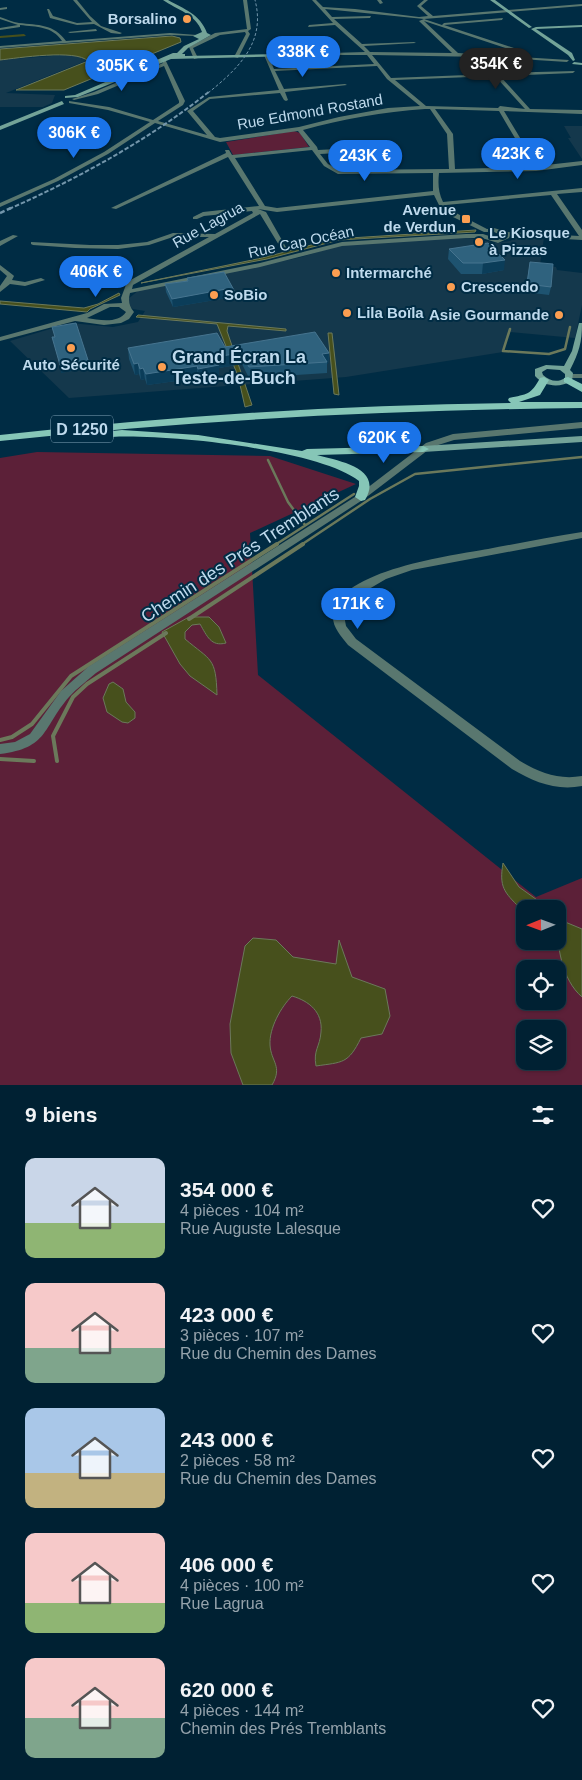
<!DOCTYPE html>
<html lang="fr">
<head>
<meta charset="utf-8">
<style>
	:root { --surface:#002133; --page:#0a293b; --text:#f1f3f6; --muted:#95a3ac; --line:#223e4e; --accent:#1a73e8 }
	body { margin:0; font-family:Helvetica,sans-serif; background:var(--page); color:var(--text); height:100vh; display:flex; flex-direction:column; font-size:19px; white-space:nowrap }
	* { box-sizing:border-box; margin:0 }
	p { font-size:16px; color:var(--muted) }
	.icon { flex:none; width:28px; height:28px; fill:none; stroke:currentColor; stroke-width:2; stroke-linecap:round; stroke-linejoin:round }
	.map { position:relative; height:1085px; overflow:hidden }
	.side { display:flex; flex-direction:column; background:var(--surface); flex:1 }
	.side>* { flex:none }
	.needle { width:32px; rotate:269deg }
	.tools { position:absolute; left:516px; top:900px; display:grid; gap:10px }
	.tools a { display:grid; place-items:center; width:50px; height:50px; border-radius:10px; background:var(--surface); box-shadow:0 1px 4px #0004,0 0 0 1px var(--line); font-size:25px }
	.price { position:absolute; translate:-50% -42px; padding:0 11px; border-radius:18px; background:var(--accent); color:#fff; font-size:16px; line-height:32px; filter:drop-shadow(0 1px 2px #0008) }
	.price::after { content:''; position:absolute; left:50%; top:30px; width:15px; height:11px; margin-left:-8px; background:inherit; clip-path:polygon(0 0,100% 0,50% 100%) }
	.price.selected { background:#222; color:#fff }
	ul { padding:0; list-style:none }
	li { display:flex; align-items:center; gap:15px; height:125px; padding:0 25px }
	li span { display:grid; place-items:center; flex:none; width:140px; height:100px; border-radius:10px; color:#555 }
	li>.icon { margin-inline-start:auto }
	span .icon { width:60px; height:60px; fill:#fffc; stroke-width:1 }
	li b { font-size:21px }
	h2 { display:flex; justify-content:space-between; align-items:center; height:60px; padding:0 25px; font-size:21px }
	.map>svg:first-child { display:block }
</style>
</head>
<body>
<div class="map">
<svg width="582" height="1085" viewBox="0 0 582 1085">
	<rect width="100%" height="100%" fill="#002c44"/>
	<!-- built -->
	<path fill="#14384c" d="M64 55 83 56 88 60 6 93 55 95 52 103 43 107H0V60Z
		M564 126H582V159L568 138H571Z
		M519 236 544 237 540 265 556 267 557 270 582 273V305L575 338 510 332 503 352 346 377 69 398 10 341 70 323 113 327 138 322 145 311 133 309 129 306 128 299 139 290 298 258 341 245 463 237 497 243 510 241Z"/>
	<!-- green -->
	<path fill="#5c2038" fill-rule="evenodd" d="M294 131 300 133 309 147 233 155 226 142Z
		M37 452 270 456 356 484 250 533 258 675 536 897 582 878V1085H0V458ZM525 909H558V941H525ZM525 969H558V1001H525ZM525 1029H558V1061H525Z"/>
	<!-- water -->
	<path fill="#47501c" stroke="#6b795b" d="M172 36 180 38 181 42 64 90H16L88 61C76 49 18 58 0 60V49Z
		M476 230 475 232 339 240 267 259 141 283 262 258 334 239Z
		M119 293 120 295 90 309 87 312 0 304V301L84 308 98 304Z
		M138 315 286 329V331L228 326 227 331 252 405 245 407 238 376 217 324 136 317Z
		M328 333H332L339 395 334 394Z
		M189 617H209L219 627 226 643C211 647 207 636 200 624L192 625 185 632V639C211 661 216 657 217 695L190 676 180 664 162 632Z
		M113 682 123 689 126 702 135 712V718L128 723 122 722 107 712 103 698 109 684Z
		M503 863 519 887 547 907 538 909 520 908C504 892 499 887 503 863Z
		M558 919 582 929V997C562 980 556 945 558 919Z
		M253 938 276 940 293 957 336 964 339 940 352 977 385 989 390 1016 382 1034 361 1038C348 1064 343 1062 316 1066 313 1050 320 1047 321 1032 323 1012 309 1001 292 996 281 1007 269 1028 270 1045 271 1062 283 1066 272 1085H243L231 1053 230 1024 245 946Z"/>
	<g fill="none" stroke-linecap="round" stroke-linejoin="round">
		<!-- stream-far1 -->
		<path stroke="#6b795b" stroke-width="2.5" d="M510 329 503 351 549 354 565 349 570 327
			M268 460 288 502 305 525
			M275 545 354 494
			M301 545 370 499 415 474 582 457"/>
		<!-- stream -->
		<path stroke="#6b795b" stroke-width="4" d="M189 619 303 544
			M0 740 12 737 32 724 71 676 277 544
			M0 759 34 761
			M57 761 53 736 73 697 87 684 166 633"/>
		<!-- canal -->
		<path fill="#47501c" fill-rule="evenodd" d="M24 34 26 36 0 38V36Z"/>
		<!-- street -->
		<path fill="#59776f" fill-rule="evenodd" d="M73 0H77L90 16 101 26 122 33 120 34 111 33 94 24 77 25 50 18 47 9H49L53 16 77 23 92 22Z
			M243 0H247L251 29 248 31 250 34 238 58 234 57 246 34 245 32 220 35 193 48 198 58 194 59 189 47 215 33 247 29Z
			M312 0H316L323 7 355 9 419 17 428 16 417 6 424 0H428L421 6 433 16 582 4V6L424 19 442 25 444 23 503 18 502 20 444 25 526 52 524 54 424 21 458 53 569 60 567 62 488 57 498 73 575 71 573 73 500 76 530 109 582 110V114L504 111 537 166 582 161V165L536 171 439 173C438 183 438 192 443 202L582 188V192L557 194 582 230V240L510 236 509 238 498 243 482 238H466L342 246 260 267 130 293C128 301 129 306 134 312L129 319 121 323 104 325 75 321 0 341V337L87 313 104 304 122 303 121 298 127 282 209 237H173L149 245 118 249 75 248 33 245 31 244V242L90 245H118L147 242 173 233 215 234 253 213 252 211 204 216 197 219H193V217L203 212 259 206 228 157 116 209 111 208 226 153 225 150H229L232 155 310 147 298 131 220 142 155 123 108 154 58 181 0 207V203L54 179 104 152 150 122 108 110 69 103V101L109 107 153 120 179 103V101L164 66 98 94 74 100 72 99 94 92 163 63 161 59 163 58 165 59 185 101 183 105 158 121 207 135 187 111 209 97 279 90 264 55H268L274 69 374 64 367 55H329L331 53 365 52 335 25 308 27 309 25 333 23ZM325 9 424 19 419 21 452 53 370 52 364 46 416 43 414 42 362 44 334 19 370 18 371 16 332 17ZM372 55 484 57 493 74 391 78ZM377 66 387 79 420 106 388 108 339 117 299 127 220 138 215 137 193 111 210 99 280 93 284 100 286 101 288 100 285 92 347 85 345 84 284 89 275 71ZM495 76 525 109 500 106 498 108 426 106 395 80ZM425 109H430L447 134 449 169 339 170 328 164 320 154 393 150 396 148 393 146 318 150 317 147 303 130C343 119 383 112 425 109ZM435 109 499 111 532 167 455 169 453 134ZM312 150 324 166 338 174 433 173V191L277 208 265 206 235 158ZM434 195 439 205 453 217 484 232H494L503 236 498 239 483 234H466L342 242 260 263 132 289 133 285 260 214 282 250H286L287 249 266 212 258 209 277 212ZM551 195 579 236 507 232 494 228 487 229 458 214 446 205ZM110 307H119L126 312C118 324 99 320 87 318Z
			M377 0H381L383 3 380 4Z
			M7 7V9L0 10V8Z
			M0 17C7 19 12 22 19 23 38 25 54 24 66 41L170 33 197 35 195 36 170 35 0 48V46L62 41C52 26 37 27 20 25V27L0 30V28L18 25 0 19Z
			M96 29 97 31 70 33 68 32Z
			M13 235 18 236 0 246V241Z
			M0 265 13 275 14 276 12 280 25 282 41 278 45 280 25 286 10 284 0 292V286L7 276 0 270Z
			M567 374H582V378H567Z
			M582 422V428L454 440 432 447 364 499 96 673C87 681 77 688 69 697 42 728 49 748 0 754V744L15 742 30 734 61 691 88 667 358 495 426 443 453 434Z
			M582 532V538L412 570 386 579 357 596 348 605 344 615 346 626 356 639 520 761C540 773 559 780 582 776V786C556 791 534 782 512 769L348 645C341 636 332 627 333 615 337 570 454 555 488 549 519 543 551 537 582 532Z"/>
		<!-- secondary -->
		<path fill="#73a398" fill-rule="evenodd" d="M163 0H168C184 9 200 14 207 33L211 35 188 48 182 54H185V56L331 53 333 54 331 55 171 59 78 97 65 98V96L75 95 173 53H177L184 46 199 39 193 36 202 32C196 14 177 10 163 0Z
			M490 0H495L532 27 529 28Z
			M582 25V27L536 29 572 53 575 60 573 61 568 55 531 29 536 27Z
			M574 62 582 63V65L572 64Z
			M62 101 64 104 0 130V126Z
			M579 323H582C582 343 579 352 570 370L573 373 572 381C559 388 545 387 535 376V369L546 365 564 366 572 351ZM547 369 560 370 565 374V378C557 383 550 381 543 375L542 372Z
			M582 436V442L423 452 419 449 423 446Z"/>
		<!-- primary -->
		<path fill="#86c6b7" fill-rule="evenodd" d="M544 377 549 380 540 395 519 402H582V408C387 410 194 420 0 441V435C170 416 340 405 511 403L508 400 509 398C527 394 531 395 540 378Z
			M568 377 582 384V392L564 382V378Z
			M122 430 198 435 302 451 307 449 423 446 429 449 423 452 317 455C339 461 384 468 365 500L361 501 355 497 359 486V481C318 449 165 434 112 437L107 434 112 431Z"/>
		<!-- rail-far2 -->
		<path stroke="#7396ab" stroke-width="1" stroke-dasharray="3 2" stroke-linecap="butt" d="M208 93C239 68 266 42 255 0"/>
		<!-- rail-far1 -->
		<path stroke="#7396ab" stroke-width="2" stroke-dasharray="4.5 2" stroke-linecap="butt" d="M9 209C79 178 150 139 210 91"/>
		<!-- rail -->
		<path stroke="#7396ab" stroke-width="2.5" stroke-dasharray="5 2.5" stroke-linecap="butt" d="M0 213 11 208"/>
	</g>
	<!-- wall -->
	<path fill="#1e5370" d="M449 249 504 270 482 274H461L448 259Z
		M530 262 551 287 549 295 525 292Z
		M187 278 235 292 236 300 227 298 173 307 166 292 165 284 187 281Z
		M225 347 329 353 328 364H327V373L249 378 242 364 219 368V377L199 380 198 378 147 385 145 379 141 380 139 374 135 375 129 359 128 348Z"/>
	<!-- shaded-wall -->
	<path fill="#0b3d59" d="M505 260 504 270 482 274 483 263Z
		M226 289 227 298 173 307 172 299Z
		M241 353 242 364 219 368V377L199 380 198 369 215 357Z
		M329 353 328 364H327V362L322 354Z
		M88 360 89 368 61 373 60 365Z
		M138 363 139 374 135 375 134 364Z
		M197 366 198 378 147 385 146 374Z
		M143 368 145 379 141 380 140 369Z"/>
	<!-- building -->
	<path fill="#2f627e" stroke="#46748f" d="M488 243 505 260 483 263H463L449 249Z
		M530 262 553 264 551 287 527 284Z
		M224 272 235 292 226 289 172 299 165 284 188 281 187 278Z
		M76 323 88 360 60 365 52 337H55L52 327Z
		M315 332 329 353 322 354 327 362 249 367 241 353 215 357 219 365 198 369 197 366 146 374 143 368 140 369 138 363 134 364 128 348 217 333 225 347Z"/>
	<!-- markers -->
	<g fill="#fb9e51" stroke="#002c44" stroke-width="2">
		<circle cx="187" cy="19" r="5"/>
		<rect x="461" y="214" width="10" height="10" rx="2.5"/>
		<circle cx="479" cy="242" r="5"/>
		<circle cx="336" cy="273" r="5"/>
		<circle cx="451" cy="287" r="5"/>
		<circle cx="214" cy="295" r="5"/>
		<circle cx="347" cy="313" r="5"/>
		<circle cx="559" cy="315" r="5"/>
		<circle cx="71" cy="348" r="5"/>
		<circle cx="162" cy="367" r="5"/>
	</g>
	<g text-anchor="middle" stroke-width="4" stroke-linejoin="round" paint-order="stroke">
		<!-- far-poi labels -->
		<g font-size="15" font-weight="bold" fill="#bedaed" stroke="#002c44" text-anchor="start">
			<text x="177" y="24" text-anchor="end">Borsalino</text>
			<text x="456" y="215" text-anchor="end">Avenue<tspan x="456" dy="17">de Verdun</tspan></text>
			<text x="489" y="238">Le Kiosque<tspan x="489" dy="17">à Pizzas</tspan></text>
			<text x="346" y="278">Intermarché</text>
			<text x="461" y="292">Crescendo</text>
			<text x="224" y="300">SoBio</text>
			<text x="357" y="318">Lila Boïla</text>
			<text x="549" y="320" text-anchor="end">Asie Gourmande</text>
			<text x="71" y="370" text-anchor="middle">Auto Sécurité</text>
		</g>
		<!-- far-street labels -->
		<g font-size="15" fill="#bedaed" stroke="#002c44">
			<text transform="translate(310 112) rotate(-10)" y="5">Rue Edmond Rostand</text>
			<text transform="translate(208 225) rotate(-29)" y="5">Rue Lagrua</text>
			<text transform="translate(301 242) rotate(-12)" y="5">Rue Cap Océan</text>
		</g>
		<!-- shield labels -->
		<rect fill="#002c44" stroke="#85a6ba" stroke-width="1" x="51" y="415.5" width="62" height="27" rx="4"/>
		<g font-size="16" font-weight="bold" fill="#bedaed">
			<text x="82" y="435">D 1250</text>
		</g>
		<!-- poi labels -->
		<g font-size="18" font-weight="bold" fill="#bedaed" stroke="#002c44" text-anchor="start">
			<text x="172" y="363">Grand Écran La<tspan x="172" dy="21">Teste-de-Buch</tspan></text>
		</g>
		<!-- street labels -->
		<g font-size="18" fill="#bedaed" stroke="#002c44">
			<text transform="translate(240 555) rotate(-33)" y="6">Chemin des Prés Tremblants</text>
		</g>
	</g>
</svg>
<div class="tools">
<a><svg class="needle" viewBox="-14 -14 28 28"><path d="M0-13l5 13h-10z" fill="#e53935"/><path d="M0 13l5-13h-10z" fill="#95a3ac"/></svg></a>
<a><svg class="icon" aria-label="locate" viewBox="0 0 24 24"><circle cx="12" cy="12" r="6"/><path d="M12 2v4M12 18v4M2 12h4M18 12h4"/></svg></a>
<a><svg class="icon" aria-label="layers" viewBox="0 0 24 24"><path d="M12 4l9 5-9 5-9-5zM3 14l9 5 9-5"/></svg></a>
</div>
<b class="price" style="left:303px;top:78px">338K €</b>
<b class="price selected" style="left:496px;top:90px">354K €</b>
<b class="price" style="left:122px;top:92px">305K €</b>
<b class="price" style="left:74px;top:159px">306K €</b>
<b class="price" style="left:518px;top:180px">423K €</b>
<b class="price" style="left:365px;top:182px">243K €</b>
<b class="price" style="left:96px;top:298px">406K €</b>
<b class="price" style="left:384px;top:464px">620K €</b>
<b class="price" style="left:358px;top:630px">171K €</b>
</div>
<section class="side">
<h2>9 biens<svg class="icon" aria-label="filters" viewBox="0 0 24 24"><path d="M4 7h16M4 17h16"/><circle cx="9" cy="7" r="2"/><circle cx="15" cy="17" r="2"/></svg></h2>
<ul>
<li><span style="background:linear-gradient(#c9d6e8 65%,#8fb573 0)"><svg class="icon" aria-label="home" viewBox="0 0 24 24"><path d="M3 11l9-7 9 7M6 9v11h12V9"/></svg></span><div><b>354 000 €</b><p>4 pièces · 104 m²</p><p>Rue Auguste Lalesque</p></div><svg class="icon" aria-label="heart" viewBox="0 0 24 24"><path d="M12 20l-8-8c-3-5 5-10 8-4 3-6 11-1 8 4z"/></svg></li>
<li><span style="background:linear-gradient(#f6c9c9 65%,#7fa58c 0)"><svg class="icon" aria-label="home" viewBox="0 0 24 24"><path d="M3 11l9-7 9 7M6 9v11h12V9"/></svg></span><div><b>423 000 €</b><p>3 pièces · 107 m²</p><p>Rue du Chemin des Dames</p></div><svg class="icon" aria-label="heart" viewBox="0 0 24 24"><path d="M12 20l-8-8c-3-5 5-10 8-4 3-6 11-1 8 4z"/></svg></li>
<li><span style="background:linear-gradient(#a9c7e8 65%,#c2b280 0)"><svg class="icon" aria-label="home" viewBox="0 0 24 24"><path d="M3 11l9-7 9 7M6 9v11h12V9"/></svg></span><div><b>243 000 €</b><p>2 pièces · 58 m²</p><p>Rue du Chemin des Dames</p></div><svg class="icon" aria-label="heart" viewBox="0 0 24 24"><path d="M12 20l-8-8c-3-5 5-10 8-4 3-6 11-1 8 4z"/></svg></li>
<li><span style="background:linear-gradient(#f6c9c9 70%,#8fb573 0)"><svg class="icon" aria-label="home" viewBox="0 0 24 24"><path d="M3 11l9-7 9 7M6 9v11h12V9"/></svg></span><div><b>406 000 €</b><p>4 pièces · 100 m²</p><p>Rue Lagrua</p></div><svg class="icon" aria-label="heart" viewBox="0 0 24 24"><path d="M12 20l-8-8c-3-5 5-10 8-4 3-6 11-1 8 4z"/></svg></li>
<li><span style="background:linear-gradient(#f6c9c9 60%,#7fa58c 0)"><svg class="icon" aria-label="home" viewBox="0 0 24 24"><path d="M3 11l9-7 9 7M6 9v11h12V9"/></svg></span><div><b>620 000 €</b><p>4 pièces · 144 m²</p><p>Chemin des Prés Tremblants</p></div><svg class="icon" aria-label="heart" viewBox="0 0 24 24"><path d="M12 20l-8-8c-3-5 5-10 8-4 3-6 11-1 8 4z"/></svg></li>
</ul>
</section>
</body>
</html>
